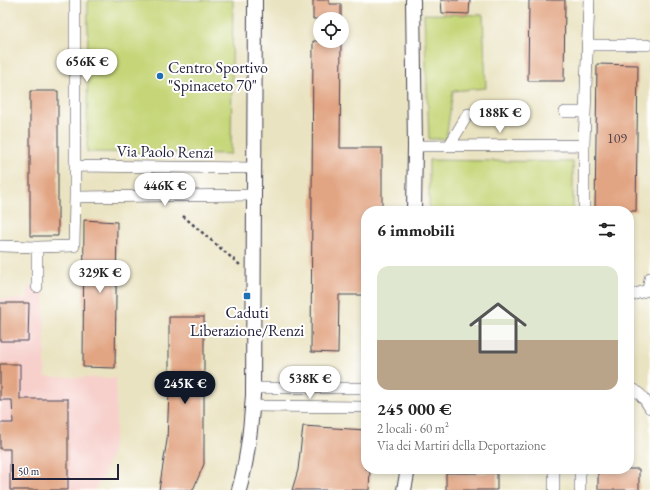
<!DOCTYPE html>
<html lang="it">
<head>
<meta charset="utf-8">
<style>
	:root { --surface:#fff; --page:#f6f6f6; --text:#222; --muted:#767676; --line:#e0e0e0; --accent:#111827 }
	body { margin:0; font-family:"EB Garamond",serif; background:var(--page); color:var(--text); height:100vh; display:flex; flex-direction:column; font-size:15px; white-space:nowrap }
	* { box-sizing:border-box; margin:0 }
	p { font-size:13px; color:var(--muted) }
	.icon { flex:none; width:22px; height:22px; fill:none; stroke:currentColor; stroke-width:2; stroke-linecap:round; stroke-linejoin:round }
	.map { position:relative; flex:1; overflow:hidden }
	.drawer { position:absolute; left:361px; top:206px; width:273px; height:268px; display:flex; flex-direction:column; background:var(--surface); border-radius:16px; box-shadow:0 2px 6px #0003 }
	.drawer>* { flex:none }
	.controls { position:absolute; left:313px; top:12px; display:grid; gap:8px }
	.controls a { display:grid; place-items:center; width:36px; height:36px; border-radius:50%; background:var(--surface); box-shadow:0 2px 6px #0003; font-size:20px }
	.scale { position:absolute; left:12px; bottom:10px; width:107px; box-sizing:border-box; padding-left:4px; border:2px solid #22223b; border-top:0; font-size:11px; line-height:14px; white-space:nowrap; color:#22223b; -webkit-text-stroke:3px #fff; paint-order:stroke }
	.price { position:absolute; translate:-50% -34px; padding:0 9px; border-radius:14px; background:#fff; color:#222; font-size:13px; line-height:26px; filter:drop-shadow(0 1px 2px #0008) }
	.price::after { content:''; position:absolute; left:50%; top:24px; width:12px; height:9px; margin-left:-6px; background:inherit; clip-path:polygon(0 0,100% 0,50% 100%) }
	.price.current { background:var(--accent); color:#fff }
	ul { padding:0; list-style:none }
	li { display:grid; align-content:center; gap:8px; height:212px; padding:0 16px }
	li+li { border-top:1px solid var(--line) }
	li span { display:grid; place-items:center; height:124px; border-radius:12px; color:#555 }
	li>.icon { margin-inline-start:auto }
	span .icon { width:72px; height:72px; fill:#fffc; stroke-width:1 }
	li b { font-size:17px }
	h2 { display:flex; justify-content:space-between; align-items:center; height:48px; padding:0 16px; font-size:17px }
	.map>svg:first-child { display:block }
</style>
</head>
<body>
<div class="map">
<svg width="650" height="490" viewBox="0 0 650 490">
	<rect width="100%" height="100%" fill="#fff"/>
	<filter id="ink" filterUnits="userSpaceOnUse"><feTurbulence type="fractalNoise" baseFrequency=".025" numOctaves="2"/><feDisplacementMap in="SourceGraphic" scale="8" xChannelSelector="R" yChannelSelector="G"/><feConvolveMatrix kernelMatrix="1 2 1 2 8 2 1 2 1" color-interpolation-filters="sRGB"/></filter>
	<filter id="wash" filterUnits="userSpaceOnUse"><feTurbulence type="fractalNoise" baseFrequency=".012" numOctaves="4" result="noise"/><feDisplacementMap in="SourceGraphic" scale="16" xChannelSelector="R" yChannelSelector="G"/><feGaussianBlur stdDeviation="0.9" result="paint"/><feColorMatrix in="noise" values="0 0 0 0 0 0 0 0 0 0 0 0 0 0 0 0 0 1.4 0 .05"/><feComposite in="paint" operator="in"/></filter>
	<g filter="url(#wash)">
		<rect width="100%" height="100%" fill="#eae3c1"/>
		<!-- built -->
		<path fill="#f7d0cc" d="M28 287 44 288 45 377 116 378V430L111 455 103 477 94 490H0V299H27Z"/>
		<!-- green -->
		<path fill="#c5d577" stroke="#747c59" d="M88 0H233L231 154 87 152Z
			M424 14 483 15 486 88 453 91 446 139H429Z
			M429 160 573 162V211H429Z"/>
		<g id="blocks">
			<!-- building -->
			<path fill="#e2a583" d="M313 0H329V4H341V19H313Z
				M441 0H470L469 14 442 13Z
				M529 0H565L564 81H528Z
				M313 41H341L340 148H382V211H366V295H339L338 353 311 352Z
				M597 64 638 65 636 211H595Z
				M30 91H58V236H30Z
				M84 220 117 222 115 368 83 367Z
				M0 303H29L28 341H0Z
				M169 317H204V464L193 490H159L167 440 169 392Z
				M0 364H20V399H68V490H10V449H0V423H13L12 400H0Z
				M303 426 366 430V469H370L369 490H292L298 470Z
				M598 469H639V490H598Z
				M446 473H497V490H446Z"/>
		</g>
	</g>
	<g filter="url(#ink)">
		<use href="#blocks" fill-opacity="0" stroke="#403f4f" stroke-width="1"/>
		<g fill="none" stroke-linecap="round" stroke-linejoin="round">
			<defs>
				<path id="minor" d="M587 45H647
					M565 112H585
					M415 146 584 145
					M449 146 468 114
					M75 166 255 168
					M75 197 255 195
					M584 211V145L589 0
					M0 246 37 247
					M37 287V247L74 246 75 197V0
					M629 296 648 290 650 278
					M629 387C639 391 645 399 650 408
					M253 388H366
					M252 406 366 407
					M554 490V469
					M580 490V469"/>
				<path id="tertiary" d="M413 0 415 146 414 211
					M239 490C248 459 251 427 253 395L255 0
					M404 490 408 469"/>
			</defs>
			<!-- minor casing -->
			<use href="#minor" stroke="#403f4f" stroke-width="12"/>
			<!-- tertiary casing -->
			<use href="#tertiary" stroke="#403f4f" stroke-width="16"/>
			<!-- path -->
			<path stroke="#403f4f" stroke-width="2.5" stroke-dasharray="3 3" stroke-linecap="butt" d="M183 216 240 265"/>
			<!-- minor -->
			<use href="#minor" stroke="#fff" stroke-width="11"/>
			<!-- tertiary -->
			<use href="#tertiary" stroke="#fff" stroke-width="14"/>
		</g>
	</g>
	<!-- markers -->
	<g fill="#1f6fb2" stroke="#fff" stroke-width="1.5">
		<circle cx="160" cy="76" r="4"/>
		<rect x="243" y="292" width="8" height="8" rx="2"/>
	</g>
	<g text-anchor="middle" stroke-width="4" stroke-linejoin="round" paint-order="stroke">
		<!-- number labels -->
		<g font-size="14" fill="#52434d">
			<text x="617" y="143">109</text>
		</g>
		<!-- poi labels -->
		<g font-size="16" fill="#22223b" stroke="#fff" text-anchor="start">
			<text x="168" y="73">Centro Sportivo<tspan x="168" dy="18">"Spinaceto 70"</tspan></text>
			<text x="247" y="318" text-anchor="middle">Caduti<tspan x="247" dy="18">Liberazione/Renzi</tspan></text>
		</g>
		<!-- street labels -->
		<g font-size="16" fill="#22223b" stroke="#fff">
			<text transform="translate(165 151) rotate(1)" y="6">Via Paolo Renzi</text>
		</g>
	</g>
</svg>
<div class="controls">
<a><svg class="icon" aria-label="locate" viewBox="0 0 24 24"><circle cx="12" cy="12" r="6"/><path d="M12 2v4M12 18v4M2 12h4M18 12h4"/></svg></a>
</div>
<div class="scale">50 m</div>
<b class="price" style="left:87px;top:83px">656K €</b>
<b class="price" style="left:500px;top:134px">188K €</b>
<b class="price" style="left:165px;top:207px">446K €</b>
<b class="price" style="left:100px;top:294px">329K €</b>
<b class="price" style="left:310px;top:400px">538K €</b>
<b class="price current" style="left:185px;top:405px">245K €</b>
<section class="drawer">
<h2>6 immobili<svg class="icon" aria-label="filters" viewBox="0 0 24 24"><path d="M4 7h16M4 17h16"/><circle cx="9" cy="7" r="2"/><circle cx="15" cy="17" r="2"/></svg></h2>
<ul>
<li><span style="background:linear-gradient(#dfe7d0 60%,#b9a48a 0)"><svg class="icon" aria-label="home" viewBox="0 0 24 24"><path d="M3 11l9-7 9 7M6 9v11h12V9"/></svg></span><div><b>245 000 €</b><p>2 locali · 60 m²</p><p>Via dei Martiri della Deportazione</p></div></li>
</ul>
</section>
</div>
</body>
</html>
